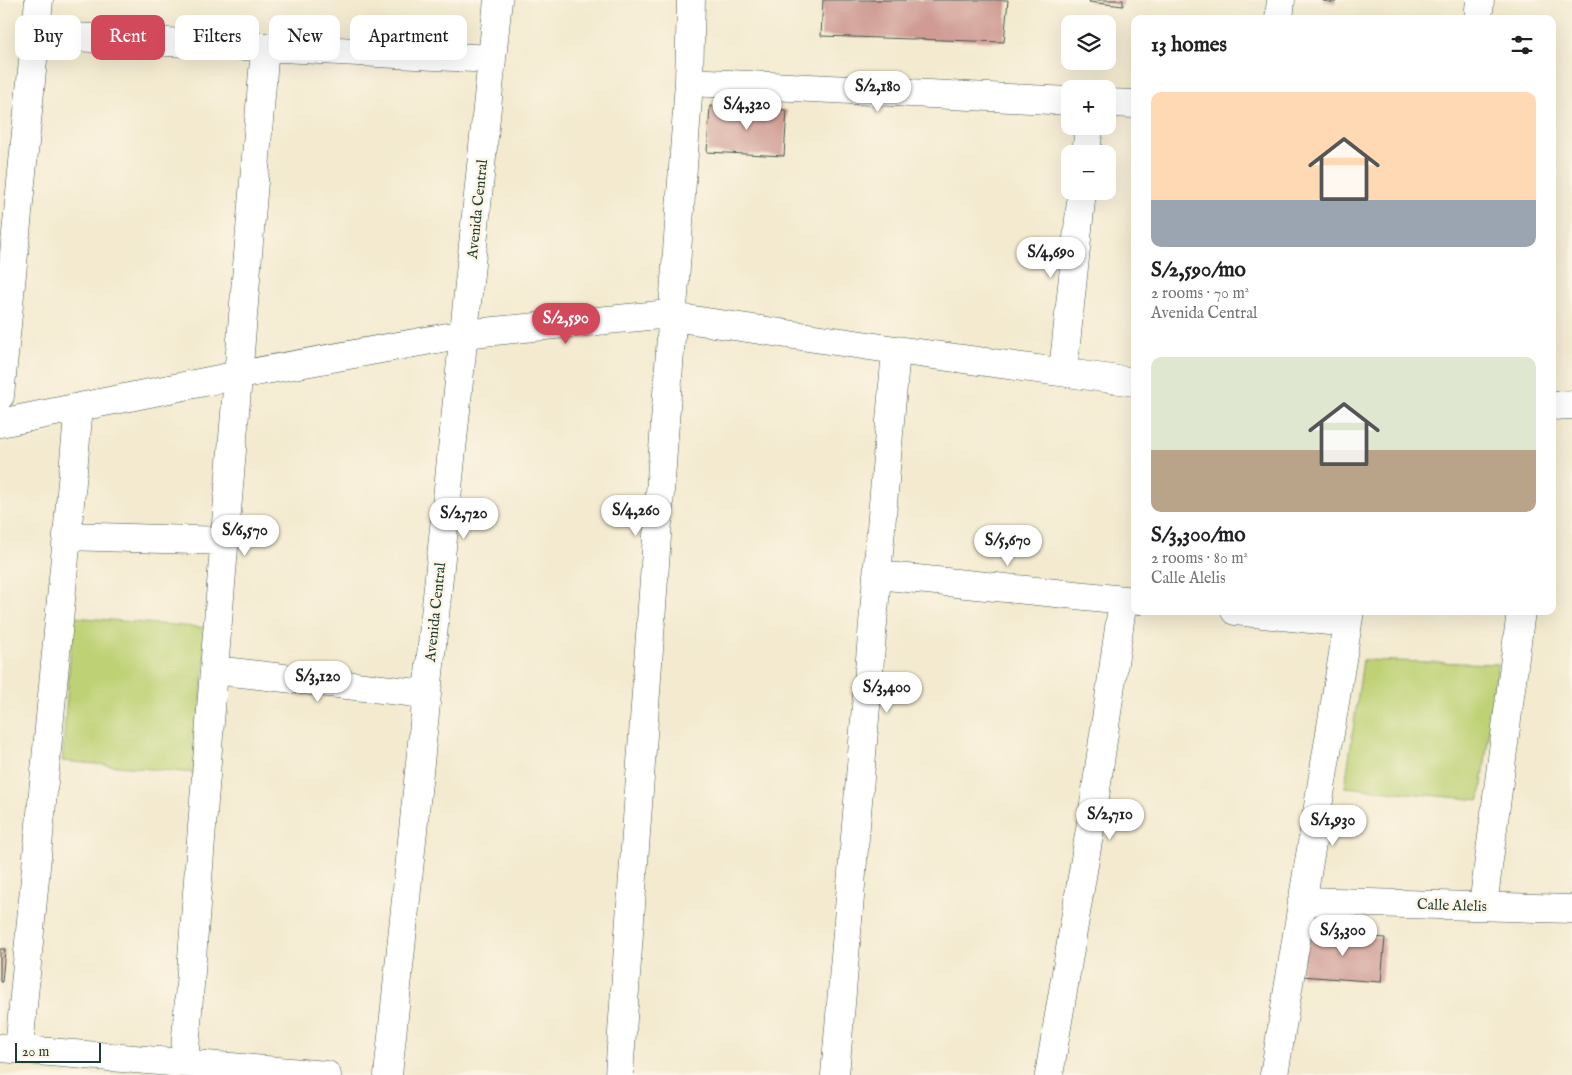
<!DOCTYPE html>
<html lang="en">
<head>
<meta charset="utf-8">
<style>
	:root { --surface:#fff; --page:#f6f6f6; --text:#202124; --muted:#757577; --accent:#d1495b }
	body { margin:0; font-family:"IM FELL English",serif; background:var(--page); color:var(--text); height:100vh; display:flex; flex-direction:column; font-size:19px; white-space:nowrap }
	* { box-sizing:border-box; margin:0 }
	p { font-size:16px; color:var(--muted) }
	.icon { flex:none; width:28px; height:28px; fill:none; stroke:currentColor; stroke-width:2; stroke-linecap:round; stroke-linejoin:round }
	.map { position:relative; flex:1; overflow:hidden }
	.sheet { position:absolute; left:1131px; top:15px; width:425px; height:600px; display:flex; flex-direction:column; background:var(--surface); border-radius:10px; box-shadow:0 5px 20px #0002 }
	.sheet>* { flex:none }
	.top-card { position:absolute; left:15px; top:15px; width:475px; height:45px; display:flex; gap:10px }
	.tools { position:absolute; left:1061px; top:15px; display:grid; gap:10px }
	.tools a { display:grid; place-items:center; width:55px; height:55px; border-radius:10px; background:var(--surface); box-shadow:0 5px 20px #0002; font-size:25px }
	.scale { position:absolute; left:15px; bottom:12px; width:86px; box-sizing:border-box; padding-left:5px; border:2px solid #1f3d34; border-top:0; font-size:14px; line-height:18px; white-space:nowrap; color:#1f3d34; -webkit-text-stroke:4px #fcf5e5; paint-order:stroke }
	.price { position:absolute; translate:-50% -42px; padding:0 11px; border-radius:18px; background:#fff; color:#222; font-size:16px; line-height:32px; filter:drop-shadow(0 1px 2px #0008) }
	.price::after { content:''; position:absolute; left:50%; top:30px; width:15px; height:11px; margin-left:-8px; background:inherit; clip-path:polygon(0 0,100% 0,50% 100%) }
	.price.selected { background:var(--accent); color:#fff }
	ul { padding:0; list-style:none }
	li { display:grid; align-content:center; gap:10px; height:265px; padding:0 20px }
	li span { display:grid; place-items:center; height:155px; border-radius:10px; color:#555 }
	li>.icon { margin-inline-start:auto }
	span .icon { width:90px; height:90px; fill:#fffc; stroke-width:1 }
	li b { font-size:21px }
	h2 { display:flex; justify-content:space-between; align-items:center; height:60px; padding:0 20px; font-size:21px }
	.tag { padding:0 18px; border-radius:10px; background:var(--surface); box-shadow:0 5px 20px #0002; font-size:18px; line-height:45px }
	.tag.selected { background:var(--accent); color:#fff }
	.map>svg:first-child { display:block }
</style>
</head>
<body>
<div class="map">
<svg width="1572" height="1075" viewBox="0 0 1572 1075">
	<rect width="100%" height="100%" fill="#fcf5e5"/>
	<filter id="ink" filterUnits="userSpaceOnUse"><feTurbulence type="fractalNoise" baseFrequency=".02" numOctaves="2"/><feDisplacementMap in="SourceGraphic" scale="10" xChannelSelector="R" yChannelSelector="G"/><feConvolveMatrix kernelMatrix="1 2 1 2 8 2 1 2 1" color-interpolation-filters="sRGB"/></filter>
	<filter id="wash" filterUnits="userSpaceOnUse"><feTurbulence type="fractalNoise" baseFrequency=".0096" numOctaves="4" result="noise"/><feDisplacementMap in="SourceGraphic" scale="20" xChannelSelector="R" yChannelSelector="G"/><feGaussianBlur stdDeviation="1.12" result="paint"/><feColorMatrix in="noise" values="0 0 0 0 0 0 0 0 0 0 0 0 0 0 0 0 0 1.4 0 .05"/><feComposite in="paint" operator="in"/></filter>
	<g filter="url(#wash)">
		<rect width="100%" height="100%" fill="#f3eacf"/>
		<!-- green -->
		<path fill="#bed175" stroke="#6e8754" d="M73 617 208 628 194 773 62 761Z
			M1363 660 1498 664 1480 800 1345 787Z"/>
		<g id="blocks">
			<!-- building -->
			<path fill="#cf9b94" d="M823 0H1008L1004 42 821 36Z
				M1090 0H1123V6L1089 2Z
				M1323 0H1336L1335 3 1323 1Z
				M710 106 787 110 784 156 707 152Z
				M1305 932 1385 938 1381 982 1301 976Z
				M0 949H5L2 982H0Z"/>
		</g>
	</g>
	<g filter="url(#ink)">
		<use href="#blocks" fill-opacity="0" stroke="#3f574b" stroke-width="1"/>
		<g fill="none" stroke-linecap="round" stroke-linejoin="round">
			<defs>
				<path id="minor" d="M1279 19 1281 0
					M1478 19 1480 0
					M35 35 492 59
					M689 82 1070 101
					M1108 103 1135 104
					M1086 154 1089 126
					M1063 372 1082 191
					M0 396 39 0
					M1552 406 1572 405
					M0 423 239 375 464 334 659 315 896 350 1135 382
					M67 536 225 541
					M877 575 1135 601
					M1235 611 1348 623
					M214 670 426 694
					M1302 901 1572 909
					M1483 906 1521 611
					M1 1048 327 1075
					M19 1049 79 407
					M184 1063 214 670 265 47
					M388 1075 498 0
					M619 1075 689 82 691 0
					M835 1075 896 350
					M1049 1075 1093 811 1123 600
					M1274 1075 1350 611"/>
			</defs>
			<!-- minor casing -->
			<use href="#minor" stroke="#3f574b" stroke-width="29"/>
			<!-- minor -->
			<use href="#minor" stroke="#fff" stroke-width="28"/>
		</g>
	</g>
	<g text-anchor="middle" stroke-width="5" stroke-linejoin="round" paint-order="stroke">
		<!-- street labels -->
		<g font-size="15" fill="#1f3d34" stroke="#fcf5e5">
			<text transform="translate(477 209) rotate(-84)" y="5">Avenida Central</text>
			<text transform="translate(435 612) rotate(-84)" y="5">Avenida Central</text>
			<text transform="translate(1452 905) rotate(2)" y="5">Calle Alelis</text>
		</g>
	</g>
</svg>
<div class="tools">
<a><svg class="icon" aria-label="layers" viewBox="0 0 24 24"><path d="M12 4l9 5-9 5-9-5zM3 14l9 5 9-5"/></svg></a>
<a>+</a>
<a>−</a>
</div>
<div class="scale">20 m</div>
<b class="price" style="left:878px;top:113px">S/2,180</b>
<b class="price" style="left:747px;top:131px">S/4,320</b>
<b class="price" style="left:1051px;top:279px">S/4,690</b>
<b class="price selected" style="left:566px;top:345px">S/2,590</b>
<b class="price" style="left:636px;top:537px">S/4,260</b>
<b class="price" style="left:464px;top:540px">S/2,720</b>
<b class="price" style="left:245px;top:557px">S/6,570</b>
<b class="price" style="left:1008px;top:567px">S/5,670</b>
<b class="price" style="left:318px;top:703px">S/3,120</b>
<b class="price" style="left:887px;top:714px">S/3,400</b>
<b class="price" style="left:1110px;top:841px">S/2,710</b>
<b class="price" style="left:1333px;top:847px">S/1,930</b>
<b class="price" style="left:1343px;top:957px">S/3,300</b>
<div class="top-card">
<a class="tag">Buy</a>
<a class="tag selected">Rent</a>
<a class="tag">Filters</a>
<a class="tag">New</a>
<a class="tag">Apartment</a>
</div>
<section class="sheet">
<h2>13 homes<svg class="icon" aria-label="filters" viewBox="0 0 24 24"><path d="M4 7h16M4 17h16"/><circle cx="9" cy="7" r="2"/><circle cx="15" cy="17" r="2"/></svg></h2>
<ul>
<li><span style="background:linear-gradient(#ffd9b3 70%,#9aa5b1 0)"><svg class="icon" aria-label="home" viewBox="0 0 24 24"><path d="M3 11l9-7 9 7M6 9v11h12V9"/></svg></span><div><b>S/2,590/mo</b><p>2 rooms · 70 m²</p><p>Avenida Central</p></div></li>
<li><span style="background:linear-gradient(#dfe7d0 60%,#b9a48a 0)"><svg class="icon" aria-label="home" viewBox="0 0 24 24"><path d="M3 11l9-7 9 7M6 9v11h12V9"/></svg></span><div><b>S/3,300/mo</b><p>2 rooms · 80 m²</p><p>Calle Alelis</p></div></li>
</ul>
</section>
</div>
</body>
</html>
